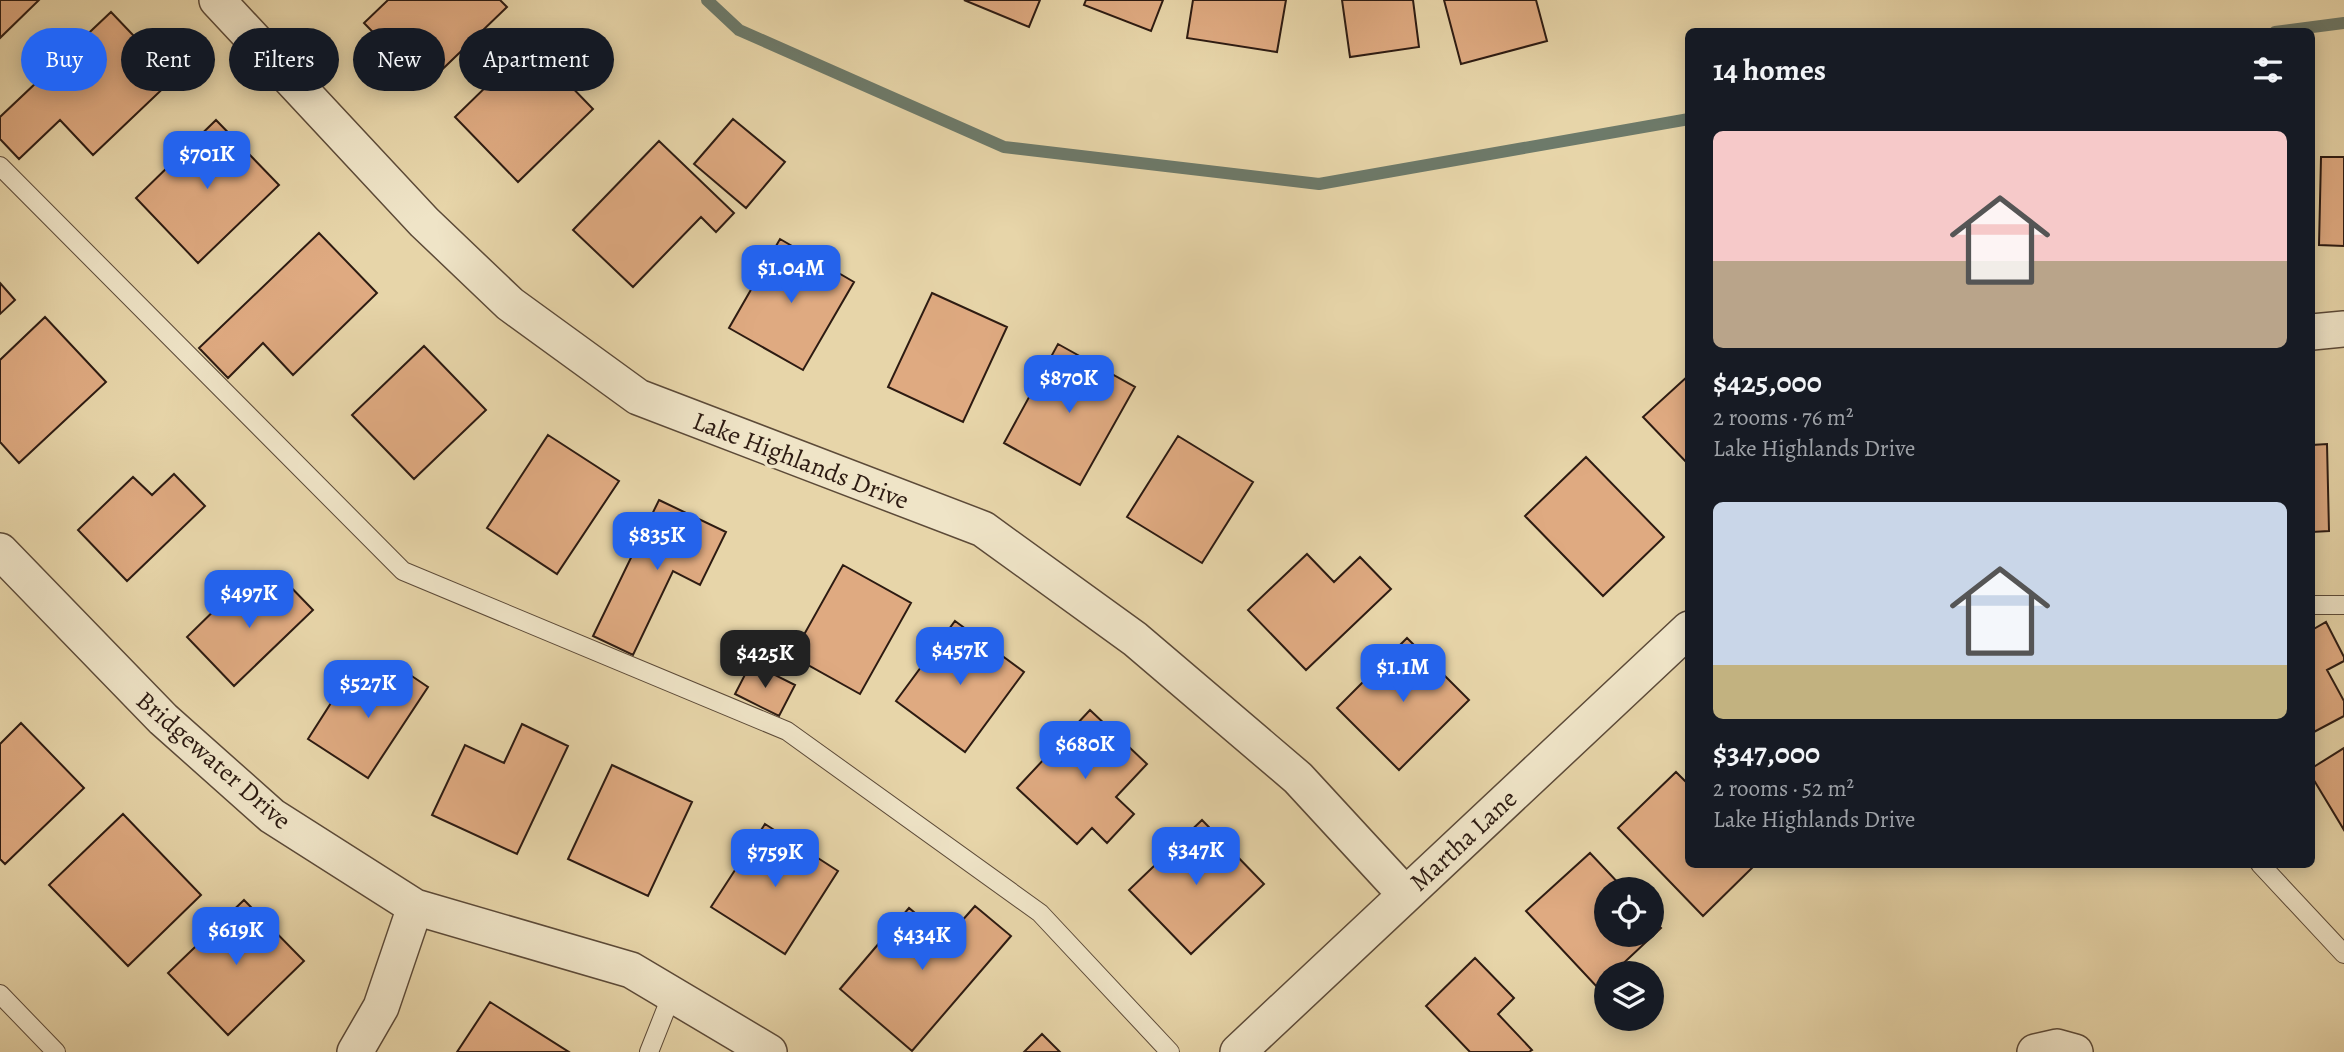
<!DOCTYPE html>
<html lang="en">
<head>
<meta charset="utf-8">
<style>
	:root { --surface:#171b24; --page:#20242c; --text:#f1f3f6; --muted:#9ea1a6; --accent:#2563eb }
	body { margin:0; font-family:Alegreya,serif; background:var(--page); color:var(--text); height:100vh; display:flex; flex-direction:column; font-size:26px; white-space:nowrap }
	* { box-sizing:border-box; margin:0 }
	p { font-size:23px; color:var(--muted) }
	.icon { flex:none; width:38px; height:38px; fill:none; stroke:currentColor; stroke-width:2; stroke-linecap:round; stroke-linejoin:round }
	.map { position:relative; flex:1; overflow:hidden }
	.panel { position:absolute; left:1685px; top:28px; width:630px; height:840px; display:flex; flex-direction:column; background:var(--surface); border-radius:10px; box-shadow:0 4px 18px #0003 }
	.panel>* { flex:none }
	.hud { position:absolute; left:21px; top:28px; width:665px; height:63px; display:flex; gap:14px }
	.fabs { position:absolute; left:1594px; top:877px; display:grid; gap:14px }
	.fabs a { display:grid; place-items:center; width:70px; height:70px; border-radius:50%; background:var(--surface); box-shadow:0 4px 18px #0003; font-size:35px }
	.price { position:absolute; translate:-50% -60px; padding:0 16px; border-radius:14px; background:var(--accent); color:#fff; font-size:23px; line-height:46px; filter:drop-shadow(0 2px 4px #0008) }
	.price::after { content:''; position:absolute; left:50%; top:42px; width:21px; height:16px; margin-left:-10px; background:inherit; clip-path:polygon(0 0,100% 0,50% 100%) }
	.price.on { background:#222; color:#fff }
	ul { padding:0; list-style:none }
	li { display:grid; align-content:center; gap:14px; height:371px; padding:0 28px }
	li span { display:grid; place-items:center; height:217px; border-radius:10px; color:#555 }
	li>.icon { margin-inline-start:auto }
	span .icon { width:126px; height:126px; fill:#fffc; stroke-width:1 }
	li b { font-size:30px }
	h2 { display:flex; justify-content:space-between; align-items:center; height:84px; padding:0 28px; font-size:30px }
	.chip { padding:0 24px; border-radius:32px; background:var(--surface); box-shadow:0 4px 18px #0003; font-size:24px; line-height:63px }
	.chip.on { background:var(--accent); color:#fff }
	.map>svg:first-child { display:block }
</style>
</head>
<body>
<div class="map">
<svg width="2344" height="1052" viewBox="0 0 2344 1052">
	<rect width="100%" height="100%" fill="#e7d5a9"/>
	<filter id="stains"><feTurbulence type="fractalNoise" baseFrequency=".00286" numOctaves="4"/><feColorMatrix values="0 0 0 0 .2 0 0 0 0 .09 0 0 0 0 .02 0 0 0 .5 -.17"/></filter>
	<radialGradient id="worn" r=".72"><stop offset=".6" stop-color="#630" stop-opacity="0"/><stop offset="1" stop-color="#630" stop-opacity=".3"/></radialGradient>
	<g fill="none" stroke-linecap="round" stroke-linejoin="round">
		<!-- stream -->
		<path stroke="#6d7a6a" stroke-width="12" d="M707 0 739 30 1004 147 1319 184 1689 119
			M2275 32 2344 23"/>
	</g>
	<!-- building -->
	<path fill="#dfaa81" stroke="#2d1b12" stroke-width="2" d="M0 0H39L0 38Z
		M388 0H500L507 7 425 86 364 23Z
		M964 0H1040L1029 27Z
		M1086 0H1163L1151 31 1084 5Z
		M1193 0H1286L1277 52 1187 38Z
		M1342 0H1413L1419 47 1350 57Z
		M1444 0H1536L1547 41 1461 64Z
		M111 12 174 78 93 155 60 120 19 159 0 139V117Z
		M530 44 593 109 518 182 455 117Z
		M733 119 785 162 746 208 694 164Z
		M216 120 279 185 198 263 136 198Z
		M659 141 734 213 716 232 701 217 633 287 573 230Z
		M2321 157H2344V246L2319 245Z
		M319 233 377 293 293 375 263 343 228 378 199 348Z
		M780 239 854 282 803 370 729 328Z
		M0 283 15 300 0 314Z
		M932 293 1007 327 963 422 888 387Z
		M45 317 106 382 19 463 0 442V360Z
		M1058 344 1135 387 1080 485 1004 443Z
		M424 346 486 410 414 479 352 415Z
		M1689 375V465L1643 417Z
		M548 435 619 481 557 574 487 528Z
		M1178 436 1253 482 1202 563 1127 517Z
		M2327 444 2329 531 2312 532V445Z
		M1586 457 1664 537 1603 596 1525 516Z
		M174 474 205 506 127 581 78 530 133 477 152 495Z
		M659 500 726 532 700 585 673 571 633 655 593 636Z
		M1307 554 1334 582 1360 557 1391 589 1306 670 1248 610Z
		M843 565 911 603 860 694 792 656Z
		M282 578 313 610 234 686 187 637 229 596 246 613Z
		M955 621 1024 672 965 752 896 701Z
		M2326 622 2344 657V661L2327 670 2344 701V716L2312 733V630Z
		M1407 638 1469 700 1399 770 1337 708Z
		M391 662 428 687 368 778 308 739 340 689 363 704Z
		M751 663 795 685 779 716 735 694Z
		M1090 710 1147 764 1116 797 1134 814 1107 843 1092 828 1077 844 1017 788Z
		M21 723 84 788 5 864 0 859V744Z
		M522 724 568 746 517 854 432 815 465 745 504 763Z
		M2344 748V830L2312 777V768Z
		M612 765 692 802 648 896 568 859Z
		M1676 772 1689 785V864H1756L1703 916 1618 828Z
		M123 814 201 895 128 966 49 885Z
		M1202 820 1264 884 1191 954 1129 890Z
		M765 824 838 871 785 954 711 907Z
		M1590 853 1624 889H1606V934H1652V919L1661 928 1613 973H1606V979L1598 988 1526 911Z
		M244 900 304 961 228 1035 168 973Z
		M975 906 1011 936 912 1051 840 989 909 908 946 939Z
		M1475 958 1514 998 1498 1014 1532 1050 1529 1052H1470L1426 1006Z
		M490 1002 569 1052H457Z
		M1042 1034 1060 1052H1024Z"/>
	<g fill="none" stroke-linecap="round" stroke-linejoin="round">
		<defs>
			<path id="service" d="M0 166 403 571 787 731 1040 913 1170 1052
				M2312 605H2344
				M2260 864 2344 954
				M0 994 56 1052
				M649 1052 672 994"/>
			<path id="minor" d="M217 0 424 222 510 304 638 397 983 529 1135 639 1298 778 1405 894
				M2312 332 2344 329
				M0 551 163 719 272 816 415 907 631 970 769 1052
				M355 1052 381 1007 415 907
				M1238 1052 1689 629
				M2035 1052 2057 1047 2075 1052"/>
		</defs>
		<!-- service casing -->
		<use href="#service" stroke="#5c4a38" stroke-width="20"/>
		<!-- minor casing -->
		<use href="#minor" stroke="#5c4a38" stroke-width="38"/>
		<!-- service -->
		<use href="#service" stroke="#efe4c7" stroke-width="18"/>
		<!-- minor -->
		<use href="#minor" stroke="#efe4c7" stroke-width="35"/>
	</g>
	<g text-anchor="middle" stroke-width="7" stroke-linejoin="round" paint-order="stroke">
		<!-- street labels -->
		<g font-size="26" fill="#2d1b12" stroke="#efe4c7">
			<text transform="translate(801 460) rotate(21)" y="9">Lake Highlands Drive</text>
			<text transform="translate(214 760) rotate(41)" y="9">Bridgewater Drive</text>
			<text transform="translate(1463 840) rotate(-43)" y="9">Martha Lane</text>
		</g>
	</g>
	<rect width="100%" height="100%" filter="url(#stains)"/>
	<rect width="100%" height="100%" fill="url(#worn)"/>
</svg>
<div class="fabs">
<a><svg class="icon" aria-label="locate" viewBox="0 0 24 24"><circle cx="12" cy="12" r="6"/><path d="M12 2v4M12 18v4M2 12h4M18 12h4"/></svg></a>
<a><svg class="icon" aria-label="layers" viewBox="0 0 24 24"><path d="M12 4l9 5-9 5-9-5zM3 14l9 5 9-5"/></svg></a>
</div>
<b class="price" style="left:207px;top:191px">$701K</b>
<b class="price" style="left:791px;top:305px">$1.04M</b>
<b class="price" style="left:1069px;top:415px">$870K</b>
<b class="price" style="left:657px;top:572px">$835K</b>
<b class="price" style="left:249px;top:630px">$497K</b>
<b class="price" style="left:960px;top:687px">$457K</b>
<b class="price on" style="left:765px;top:690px">$425K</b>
<b class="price" style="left:1403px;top:704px">$1.1M</b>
<b class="price" style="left:368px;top:720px">$527K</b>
<b class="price" style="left:1085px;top:781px">$680K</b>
<b class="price" style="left:1196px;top:887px">$347K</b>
<b class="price" style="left:775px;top:889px">$759K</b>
<b class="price" style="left:236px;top:967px">$619K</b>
<b class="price" style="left:922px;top:972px">$434K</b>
<div class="hud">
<a class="chip on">Buy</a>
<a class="chip">Rent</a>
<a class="chip">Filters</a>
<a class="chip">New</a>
<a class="chip">Apartment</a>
</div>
<section class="panel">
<h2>14 homes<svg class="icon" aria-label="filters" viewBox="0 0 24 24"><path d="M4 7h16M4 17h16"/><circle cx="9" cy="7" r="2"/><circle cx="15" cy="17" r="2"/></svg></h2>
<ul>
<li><span style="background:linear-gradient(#f6c9c9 60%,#b9a48a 0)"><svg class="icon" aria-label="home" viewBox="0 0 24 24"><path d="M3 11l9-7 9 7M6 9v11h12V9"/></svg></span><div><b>$425,000</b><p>2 rooms · 76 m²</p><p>Lake Highlands Drive</p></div></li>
<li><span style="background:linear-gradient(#c9d6e8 75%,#c2b280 0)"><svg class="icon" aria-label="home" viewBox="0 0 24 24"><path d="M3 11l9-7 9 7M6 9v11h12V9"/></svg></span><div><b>$347,000</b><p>2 rooms · 52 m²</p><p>Lake Highlands Drive</p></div></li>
</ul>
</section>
</div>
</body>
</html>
